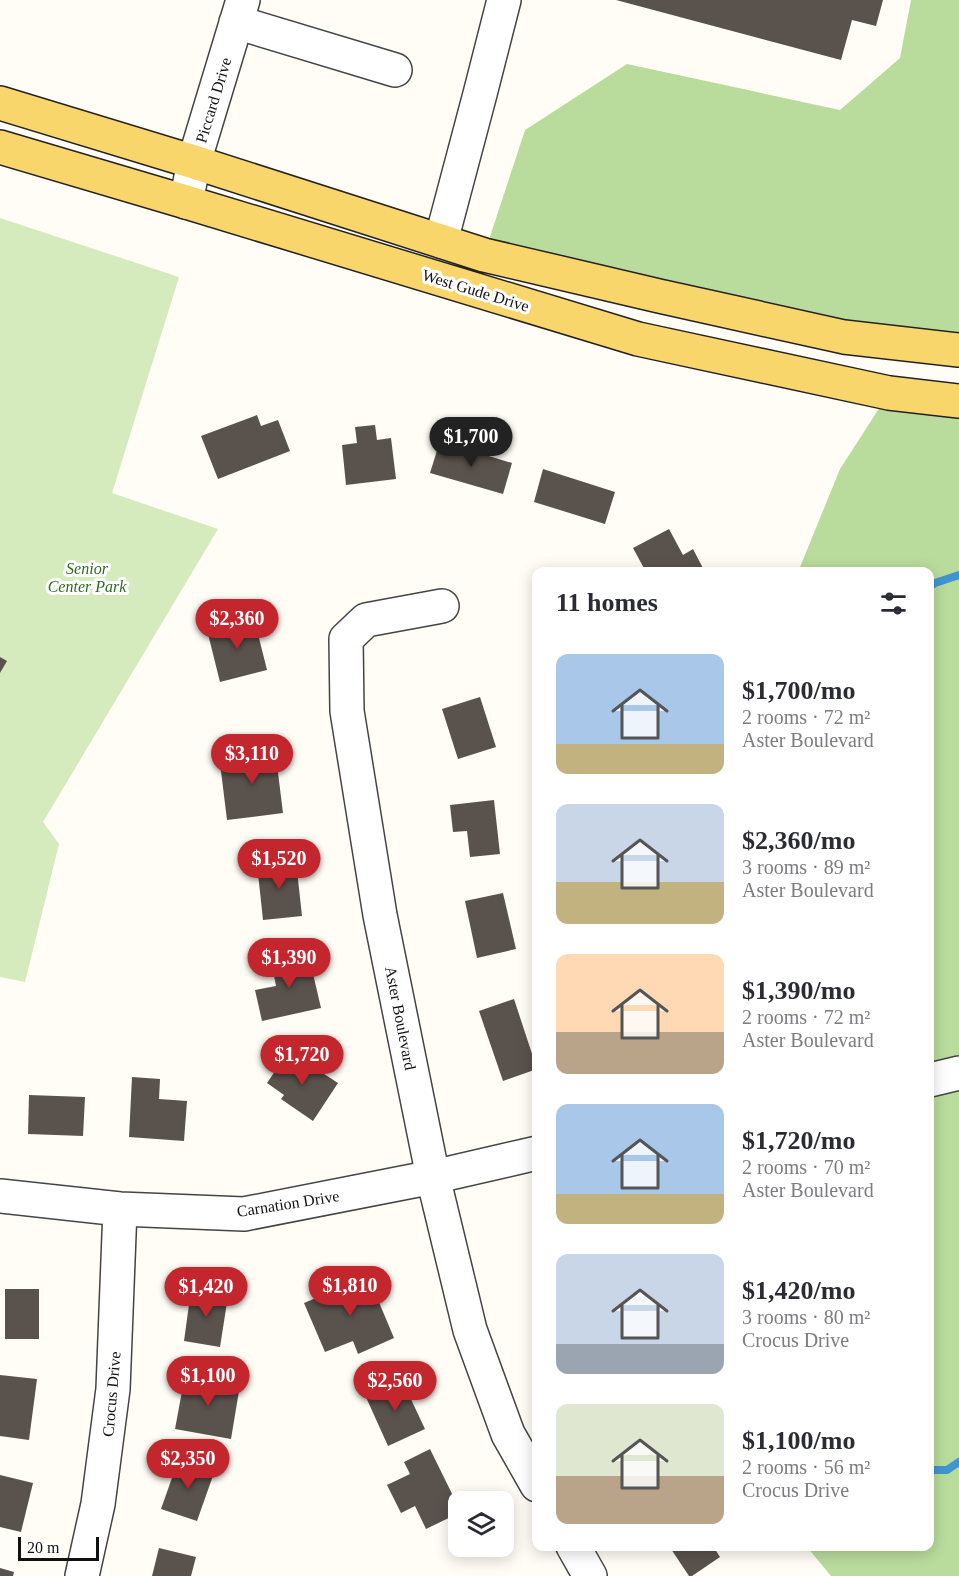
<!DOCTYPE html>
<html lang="en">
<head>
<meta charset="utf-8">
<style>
	:root { --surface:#fff; --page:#f2f2f3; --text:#2b2b33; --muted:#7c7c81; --accent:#c4262e }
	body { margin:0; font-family:"Times New Roman",serif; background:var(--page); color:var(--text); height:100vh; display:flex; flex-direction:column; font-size:22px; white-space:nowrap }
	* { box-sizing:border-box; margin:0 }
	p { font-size:20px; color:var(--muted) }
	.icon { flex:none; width:33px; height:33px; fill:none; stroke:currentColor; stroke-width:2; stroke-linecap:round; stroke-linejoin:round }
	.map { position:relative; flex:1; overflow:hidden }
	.details { position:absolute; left:532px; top:567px; width:402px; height:984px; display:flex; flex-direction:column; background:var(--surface); border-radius:12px; box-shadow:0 3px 15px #0003 }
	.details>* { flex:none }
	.buttons { position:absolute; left:448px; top:1491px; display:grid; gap:12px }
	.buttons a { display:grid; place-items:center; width:66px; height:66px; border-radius:12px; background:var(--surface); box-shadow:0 3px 15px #0003; font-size:30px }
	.scale { position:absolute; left:18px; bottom:15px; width:81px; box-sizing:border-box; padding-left:6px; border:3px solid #111; border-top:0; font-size:16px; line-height:21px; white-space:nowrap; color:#111; -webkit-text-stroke:4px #fff; paint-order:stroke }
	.price { position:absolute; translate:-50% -51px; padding:0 14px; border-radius:21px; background:var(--accent); color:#fff; font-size:20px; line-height:39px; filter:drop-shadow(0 2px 3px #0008) }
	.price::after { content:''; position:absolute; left:50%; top:36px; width:18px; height:14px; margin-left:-9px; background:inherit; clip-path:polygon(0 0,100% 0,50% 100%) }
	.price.active { background:#222; color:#fff }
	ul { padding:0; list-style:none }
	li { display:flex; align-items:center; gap:18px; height:150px; padding:0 24px }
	li span { display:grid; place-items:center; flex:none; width:168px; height:120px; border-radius:12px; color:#555 }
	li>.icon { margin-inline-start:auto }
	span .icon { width:72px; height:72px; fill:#fffc; stroke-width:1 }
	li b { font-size:26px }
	h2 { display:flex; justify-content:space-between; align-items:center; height:72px; padding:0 24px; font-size:26px }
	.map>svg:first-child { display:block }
</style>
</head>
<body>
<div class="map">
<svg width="959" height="1576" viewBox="0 0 959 1576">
	<rect width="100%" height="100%" fill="#fffdf5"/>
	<!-- green -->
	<path fill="#d5ebbd" d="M0 218 179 277 112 493 218 529 43 822 59 844 25 982 0 977Z"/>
	<!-- forest -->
	<path fill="#b9dc9c" d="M911 0H959V350L484 255 525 130 627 64 840 110 900 58Z
		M889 393 959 401V1576H831L807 1547 930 1546V572H798L840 469Z"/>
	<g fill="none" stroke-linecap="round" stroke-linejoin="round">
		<!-- stream -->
		<path stroke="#3f96cf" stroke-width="8" d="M930 587 935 583 959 575
			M930 1470H947L959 1462"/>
	</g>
	<!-- building -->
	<path fill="#5a524d" d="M616 0H883L876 26 852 20 841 60Z
		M257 415 261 426 278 420 290 451 218 479 201 436Z
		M375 425 377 440 391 438 396 479 346 485 342 445 357 443 355 427Z
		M440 441 512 463 503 494 430 473Z
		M543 469 615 492 605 524 534 502Z
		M669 529 683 555 693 549 705 572H646L633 548Z
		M254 618 267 670 220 682 207 630Z
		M0 657 7 661 0 673Z
		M480 697 496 747 458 759 442 709Z
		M275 748 283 813 227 820 220 763 237 761 236 753Z
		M494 800 500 854 470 857 467 831 453 832 450 805Z
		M296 861 302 916 263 920 257 864Z
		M503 893 516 949 477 958 465 901Z
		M308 952 321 1008 262 1021 255 990 276 986 271 960Z
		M514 999 537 1069 503 1081 479 1011Z
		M286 1055 301 1064 304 1061 338 1083 313 1121 281 1099 284 1095 267 1083Z
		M132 1077 160 1079 159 1099 187 1101 184 1141 129 1137Z
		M29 1095 85 1097 83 1136 28 1134Z
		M368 1276 394 1338 358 1354 353 1341 325 1352 304 1303Z
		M5 1289H39V1339H5Z
		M191 1290 228 1296 220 1347 184 1341Z
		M0 1375 37 1379 29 1440 0 1436Z
		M185 1375 240 1385 231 1439 175 1429Z
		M401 1378 425 1429 388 1446 365 1395Z
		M430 1449 459 1508V1513L426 1529 415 1506 401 1513 387 1485 410 1474 404 1462Z
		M179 1458 215 1470 197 1521 161 1509Z
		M0 1475 33 1483 21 1532 0 1527Z
		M669 1546H713L720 1557 692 1576H689Z
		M159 1548 196 1557 191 1576H152Z
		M0 1568 14 1572 13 1576H0Z"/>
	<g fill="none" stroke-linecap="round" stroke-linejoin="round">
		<defs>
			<path id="minor" d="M236 22 395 70
				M186 202 194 162 243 0
				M441 241 480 94 504 0
				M442 606 366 620 346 639 347 711 380 915 433 1177 470 1330 508 1434 537 1485
				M930 1080 959 1073
				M0 1196 120 1209 244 1214 433 1177 537 1153
				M573 1546 590 1576
				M82 1576 98 1504 113 1389 120 1209"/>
			<path id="major" d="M0 103 194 162 484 255 659 296 844 337 959 350
				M0 147 186 202 638 339 889 393 959 401"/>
		</defs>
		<!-- minor casing -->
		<use href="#minor" stroke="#444" stroke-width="36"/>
		<!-- major casing -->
		<use href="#major" stroke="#222" stroke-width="36"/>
		<!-- minor -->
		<use href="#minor" stroke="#fff" stroke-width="33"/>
		<!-- major -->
		<use href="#major" stroke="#f9d66b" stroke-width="33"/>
	</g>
	<g text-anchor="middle" stroke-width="6" stroke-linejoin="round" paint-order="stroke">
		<!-- street labels -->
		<g font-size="16" fill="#111" stroke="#fff">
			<text transform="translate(213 100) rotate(-73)" y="6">Piccard Drive</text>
			<text transform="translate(476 290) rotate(17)" y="6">West Gude Drive</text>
			<text transform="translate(401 1018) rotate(79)" y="6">Aster Boulevard</text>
			<text transform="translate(288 1203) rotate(-9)" y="6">Carnation Drive</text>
			<text transform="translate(111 1394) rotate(-85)" y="6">Crocus Drive</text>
		</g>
		<!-- park labels -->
		<g font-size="16" font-style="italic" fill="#2f6b1f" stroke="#fff">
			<text x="87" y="574">Senior<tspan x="87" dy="18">Center Park</tspan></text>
		</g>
	</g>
</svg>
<div class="buttons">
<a><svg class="icon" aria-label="layers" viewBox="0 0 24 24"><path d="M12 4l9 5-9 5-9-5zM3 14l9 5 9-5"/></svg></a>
</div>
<div class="scale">20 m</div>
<b class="price active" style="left:471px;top:468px">$1,700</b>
<b class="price" style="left:237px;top:650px">$2,360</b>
<b class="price" style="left:252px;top:785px">$3,110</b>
<b class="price" style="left:279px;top:890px">$1,520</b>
<b class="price" style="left:289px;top:989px">$1,390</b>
<b class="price" style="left:302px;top:1086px">$1,720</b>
<b class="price" style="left:350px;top:1317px">$1,810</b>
<b class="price" style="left:206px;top:1318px">$1,420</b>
<b class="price" style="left:208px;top:1407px">$1,100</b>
<b class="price" style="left:395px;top:1412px">$2,560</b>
<b class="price" style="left:188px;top:1490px">$2,350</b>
<section class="details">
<h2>11 homes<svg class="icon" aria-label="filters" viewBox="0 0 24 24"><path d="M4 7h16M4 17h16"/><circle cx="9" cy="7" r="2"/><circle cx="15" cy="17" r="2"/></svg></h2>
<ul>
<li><span style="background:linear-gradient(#a9c7e8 75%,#c2b280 0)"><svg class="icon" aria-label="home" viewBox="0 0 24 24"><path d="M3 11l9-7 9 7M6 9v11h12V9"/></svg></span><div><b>$1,700/mo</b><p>2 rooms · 72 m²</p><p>Aster Boulevard</p></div></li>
<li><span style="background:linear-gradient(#c9d6e8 65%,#c2b280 0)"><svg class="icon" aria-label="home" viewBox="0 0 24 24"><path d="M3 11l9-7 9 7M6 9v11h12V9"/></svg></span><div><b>$2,360/mo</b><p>3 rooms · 89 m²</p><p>Aster Boulevard</p></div></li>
<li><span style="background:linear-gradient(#ffd9b3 65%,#b9a48a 0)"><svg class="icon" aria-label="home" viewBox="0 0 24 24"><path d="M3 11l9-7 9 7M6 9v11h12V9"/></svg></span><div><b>$1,390/mo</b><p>2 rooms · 72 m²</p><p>Aster Boulevard</p></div></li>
<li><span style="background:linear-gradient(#a9c7e8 75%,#c2b280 0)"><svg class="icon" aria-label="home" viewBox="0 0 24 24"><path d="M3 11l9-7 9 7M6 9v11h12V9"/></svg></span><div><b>$1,720/mo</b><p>2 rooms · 70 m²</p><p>Aster Boulevard</p></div></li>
<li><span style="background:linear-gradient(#c9d6e8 75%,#9aa5b1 0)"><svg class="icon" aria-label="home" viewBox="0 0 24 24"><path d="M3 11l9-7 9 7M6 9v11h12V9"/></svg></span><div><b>$1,420/mo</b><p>3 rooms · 80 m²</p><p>Crocus Drive</p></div></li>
<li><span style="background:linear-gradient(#dfe7d0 60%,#b9a48a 0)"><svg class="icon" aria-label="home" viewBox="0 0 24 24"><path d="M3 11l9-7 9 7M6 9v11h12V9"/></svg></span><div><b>$1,100/mo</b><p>2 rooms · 56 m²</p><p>Crocus Drive</p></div></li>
</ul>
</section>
</div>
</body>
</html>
